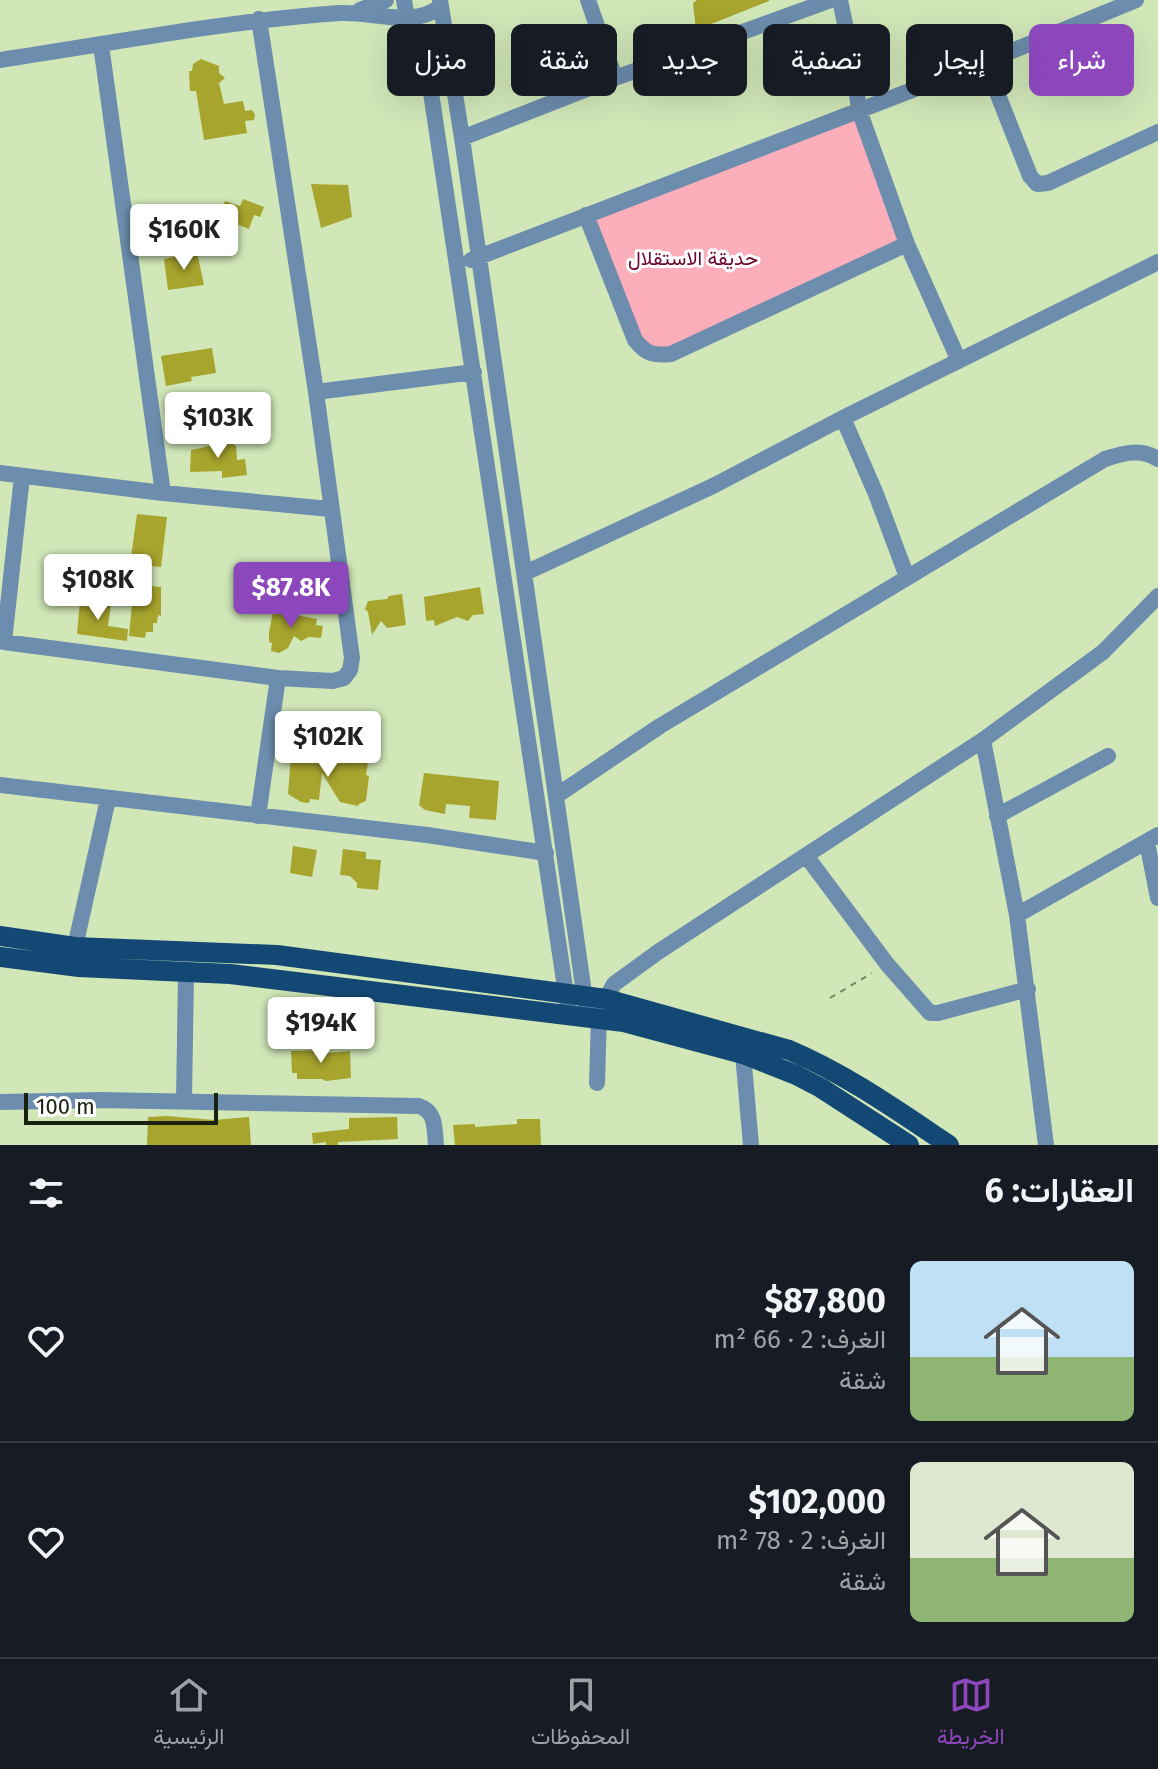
<!DOCTYPE html>
<html lang="ar">
<head>
<meta charset="utf-8">
<style>
	:root { --surface:#171b24; --page:#242831; --text:#f1f3f6; --muted:#9ea1a6; --line:#363941; --accent:#8b47bb }
	body { margin:0; font-family:"Fira Sans",Vazirmatn,sans-serif; background:var(--page); color:var(--text); direction:rtl; height:100vh; display:flex; flex-direction:column; font-size:30px; white-space:nowrap }
	* { box-sizing:border-box; margin:0 }
	p { font-size:26px; color:var(--muted) }
	.icon { flex:none; width:44px; height:44px; fill:none; stroke:currentColor; stroke-width:2; stroke-linecap:round; stroke-linejoin:round }
	.map { position:relative; height:1145px; overflow:hidden; direction:ltr }
	.sheet { display:flex; flex-direction:column; background:var(--surface); flex:1 }
	.sheet>* { flex:none }
	.hud { position:absolute; left:24px; top:24px; width:1110px; height:72px; direction:rtl; display:flex; gap:16px }
	.scale { position:absolute; left:24px; bottom:20px; width:194px; box-sizing:border-box; padding-left:8px; border:4px solid #19210f; border-top:0; font-size:22px; line-height:28px; white-space:nowrap; color:#19210f; -webkit-text-stroke:6px #fff; paint-order:stroke }
	.price { position:absolute; translate:-50% -68px; padding:0 18px; border-radius:8px; background:#fff; color:#222; font-size:26px; line-height:52px; filter:drop-shadow(0 2px 4px #0008) }
	.price::after { content:''; position:absolute; left:50%; top:48px; width:24px; height:18px; margin-left:-12px; background:inherit; clip-path:polygon(0 0,100% 0,50% 100%) }
	.price.current { background:var(--accent); color:#fff }
	ul { padding:0; list-style:none }
	li { display:flex; align-items:center; gap:24px; height:200px; padding:0 24px }
	li+li { border-top:2px solid var(--line) }
	li span { display:grid; place-items:center; flex:none; width:224px; height:160px; border-radius:12px; color:#555 }
	li>.icon { margin-inline-start:auto }
	span .icon { width:96px; height:96px; fill:#fffc; stroke-width:1 }
	li b { font-size:34px }
	h2 { display:flex; justify-content:space-between; align-items:center; height:96px; padding:0 24px; font-size:34px }
	.chip { padding:0 28px; border-radius:12px; background:var(--surface); box-shadow:0 8px 32px #0002; font-size:28px; line-height:72px }
	.chip.current { background:var(--accent); color:#fff }
	.tabs { display:flex; justify-content:space-around; align-items:center; height:112px; border-top:2px solid var(--line); background:var(--surface); font-size:22px; color:var(--muted) }
	.tabs a { display:grid; justify-items:center; gap:4px }
	.tabs .current { color:var(--accent) }
	.map>svg:first-child { display:block }
</style>
</head>
<body>
<div class="map">
<svg width="1158" height="1145" viewBox="0 0 1158 1145">
	<rect width="100%" height="100%" fill="#d1e7b8"/>
	<!-- green -->
	<path fill="#fdaebb" d="M855 112 907 244 671 354 644 351 586 215Z"/>
	<!-- building -->
	<path fill="#a7a52d" d="M697 0H769V1L696 30 693 3Z
		M201 59 219 66V73L225 78 219 83 224 104 243 101 245 111 252 110 255 115 254 120 245 121 247 133 204 140 196 91H190L189 71H192L193 64Z
		M311 184 348 185 352 217 321 228Z
		M243 199 264 207 260 217 254 215 249 229 219 217 225 201 240 206Z
		M197 252 204 285 168 290 164 259Z
		M212 348 216 373 191 377 192 381 166 386 161 356Z
		M229 442 236 446 237 460 245 459 247 475 222 478V471L190 472 191 450Z
		M137 514 167 517 161 567 130 564Z
		M128 584 161 587V616L158 615 157 623H153V632H146L145 638 129 636 132 604 126 603Z
		M480 587 484 614 473 615 468 621 457 617 435 626 434 620 426 621 424 597Z
		M402 594 406 625 387 628 381 621 372 635 368 612 365 609 368 601 387 599 389 596Z
		M80 601 111 604 108 626 128 629 127 641 77 634Z
		M273 611 317 619 316 625 323 626 321 638 309 637 301 641 294 636 288 648 279 653 271 651 272 643 269 642V633Z
		M291 756 368 763 366 775 369 776 366 801 359 804 358 806 340 802 322 773 319 800 310 799 309 803 301 802 288 794Z
		M424 773 499 781 496 820 469 818 470 806 446 804 445 814 425 810 419 805Z
		M293 846 317 850 312 877 290 873Z
		M343 849 366 852V859L381 860 378 890 357 888V883L350 876 340 875Z
		M325 1050 327 1053 350 1051 351 1078 326 1081 322 1079H297V1073H292L291 1051Z
		M167 1116 214 1120 249 1117 251 1145H147L148 1117Z
		M397 1117 398 1139 338 1142V1145H326V1142L313 1144 312 1133 349 1129V1118Z
		M517 1119H540L541 1145H455L453 1125 475 1124V1127L517 1124Z"/>
	<g fill="none" stroke-linecap="round" stroke-linejoin="round">
		<!-- path -->
		<path stroke="#758463" stroke-width="2" stroke-dasharray="6 6" stroke-linecap="butt" d="M830 998 872 973"/>
		<!-- minor -->
		<path stroke="#6c8dad" stroke-width="16" d="M404 0 406 12 420 39 427 66 569 1014
			M440 0 462 138 586 1007
			M588 0 615 78
			M840 0 852 57 859 110 907 244 959 361
			M360 10 386 0
			M101 45 163 493
			M0 60C114 43 226 21 340 13 373 11 413 29 441 6
			M985 62 1030 176 1037 184 1048 183 1158 132
			M462 138 615 78 831 0
			M586 215 635 340C646 354 654 356 671 354L907 244
			M471 260 985 62 1136 0
			M316 392 474 372
			M843 418 876 494 907 577
			M0 473 163 493 330 509
			M525 573 713 486 843 418 1158 262
			M0 641 4 642 22 476
			M4 642 278 678 333 681 344 678 350 670 352 658 316 392 259 19
			M983 740 1017 915 1046 1145
			M0 785 427 835 546 853
			M556 796 660 726 1105 459C1124 453 1140 448 1158 459
			M258 816 278 678
			M997 816 1108 756
			M1147 842 1158 898
			M807 857 887 964 930 1013H938L1028 989
			M1017 915 1158 835
			M75 947 108 799
			M743 1054 751 1145
			M597 1083 599 1017 606 999 614 984 658 952 983 740 1103 652 1158 596
			M0 1102 101 1100 419 1106C437 1112 434 1129 436 1145
			M184 1102 186 972"/>
		<!-- major -->
		<path stroke="#134874" stroke-width="20" d="M0 936 75 947 277 955 606 999 789 1050C846 1074 898 1111 949 1145
			M0 957 79 967 230 974 624 1022 743 1054 796 1075 821 1088 909 1145"/>
	</g>
	<g text-anchor="middle" stroke-width="6" stroke-linejoin="round" paint-order="stroke">
		<!-- park labels -->
		<g font-size="20" fill="#6b032a" stroke="#fff">
			<text x="693" y="265">حديقة الاستقلال</text>
		</g>
	</g>
</svg>
<div class="scale">100 m</div>
<b class="price" style="left:184px;top:272px">$160K</b>
<b class="price" style="left:218px;top:460px">$103K</b>
<b class="price" style="left:98px;top:622px">$108K</b>
<b class="price current" style="left:291px;top:630px">$87.8K</b>
<b class="price" style="left:328px;top:779px">$102K</b>
<b class="price" style="left:321px;top:1065px">$194K</b>
<div class="hud">
<a class="chip current">شراء</a>
<a class="chip">إيجار</a>
<a class="chip">تصفية</a>
<a class="chip">جديد</a>
<a class="chip">شقة</a>
<a class="chip">منزل</a>
</div>
</div>
<section class="sheet">
<h2>العقارات: 6<svg class="icon" aria-label="filters" viewBox="0 0 24 24"><path d="M4 7h16M4 17h16"/><circle cx="9" cy="7" r="2"/><circle cx="15" cy="17" r="2"/></svg></h2>
<ul>
<li><span style="background:linear-gradient(#bfe0f5 60%,#8fb573 0)"><svg class="icon" aria-label="home" viewBox="0 0 24 24"><path d="M3 11l9-7 9 7M6 9v11h12V9"/></svg></span><div><b>$87,800</b><p>الغرف: 2 · 66 m²</p><p>شقة</p></div><svg class="icon" aria-label="heart" viewBox="0 0 24 24"><path d="M12 20l-8-8c-3-5 5-10 8-4 3-6 11-1 8 4z"/></svg></li>
<li><span style="background:linear-gradient(#dfe7d0 60%,#8fb573 0)"><svg class="icon" aria-label="home" viewBox="0 0 24 24"><path d="M3 11l9-7 9 7M6 9v11h12V9"/></svg></span><div><b>$102,000</b><p>الغرف: 2 · 78 m²</p><p>شقة</p></div><svg class="icon" aria-label="heart" viewBox="0 0 24 24"><path d="M12 20l-8-8c-3-5 5-10 8-4 3-6 11-1 8 4z"/></svg></li>
</ul>
</section>
<nav class="tabs">
<a class="current"><svg class="icon" aria-label="map" viewBox="0 0 24 24"><path d="M3 6l6-2 6 2 6-2v14l-6 2-6-2-6 2zM9 4v14M15 6v14"/></svg>الخريطة</a>
<a><svg class="icon" aria-label="saved" viewBox="0 0 24 24"><path d="M7 4h10v16l-5-4-5 4z"/></svg>المحفوظات</a>
<a><svg class="icon" aria-label="home" viewBox="0 0 24 24"><path d="M3 11l9-7 9 7M6 9v11h12V9"/></svg>الرئيسية</a>
</nav>
</body>
</html>
